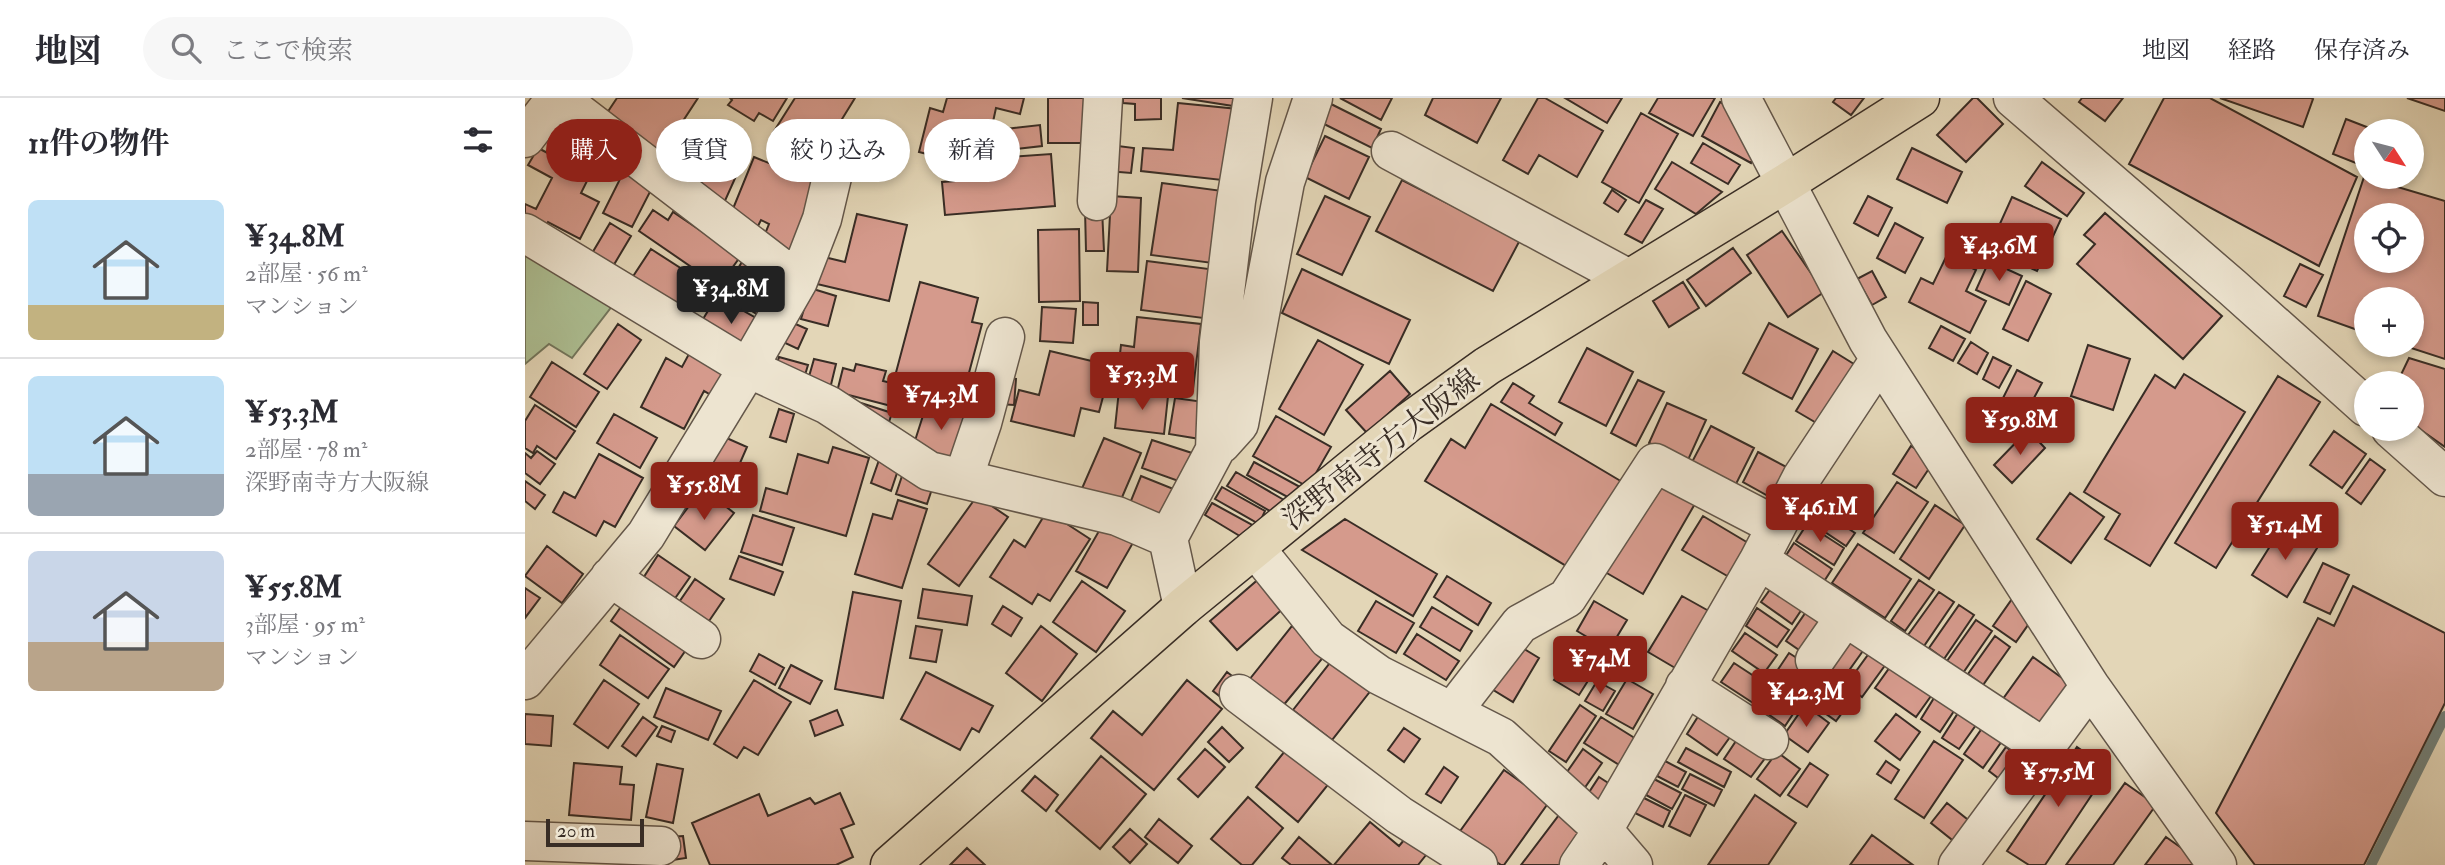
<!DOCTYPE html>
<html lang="ja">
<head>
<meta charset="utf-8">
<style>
	:root { --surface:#fff; --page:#f7f7f7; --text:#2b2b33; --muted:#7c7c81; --line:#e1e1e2; --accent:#8f2418 }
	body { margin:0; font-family:"IM FELL Double Pica","Noto Serif JP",serif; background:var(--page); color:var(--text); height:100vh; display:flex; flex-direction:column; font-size:26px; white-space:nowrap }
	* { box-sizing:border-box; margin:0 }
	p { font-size:23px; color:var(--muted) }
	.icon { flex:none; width:38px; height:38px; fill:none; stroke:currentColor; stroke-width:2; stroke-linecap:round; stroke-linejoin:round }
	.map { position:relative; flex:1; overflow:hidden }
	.side { display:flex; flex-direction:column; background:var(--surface); width:525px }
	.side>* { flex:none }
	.guide { position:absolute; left:21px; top:21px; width:665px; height:63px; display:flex; gap:14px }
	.needle { width:46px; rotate:126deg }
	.tools { position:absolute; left:1829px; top:21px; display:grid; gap:14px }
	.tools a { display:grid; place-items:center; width:70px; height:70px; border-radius:50%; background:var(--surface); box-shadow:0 4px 10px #0003; font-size:35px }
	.scale { position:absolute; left:21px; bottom:18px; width:98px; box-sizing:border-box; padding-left:7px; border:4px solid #392d25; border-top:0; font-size:19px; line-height:24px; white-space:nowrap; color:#392d25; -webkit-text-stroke:5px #ede4d0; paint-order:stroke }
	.price { position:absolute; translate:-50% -60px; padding:0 16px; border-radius:7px; background:var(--accent); color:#fff; font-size:23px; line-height:46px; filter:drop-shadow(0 2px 4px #0008) }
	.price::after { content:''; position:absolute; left:50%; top:42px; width:21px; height:16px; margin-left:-10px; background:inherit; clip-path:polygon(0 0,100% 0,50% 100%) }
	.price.on { background:#222; color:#fff }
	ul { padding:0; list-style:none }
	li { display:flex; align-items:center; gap:21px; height:175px; padding:0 28px }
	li+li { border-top:2px solid var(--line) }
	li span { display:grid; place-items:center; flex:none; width:196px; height:140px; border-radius:10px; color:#555 }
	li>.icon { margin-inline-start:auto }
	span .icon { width:84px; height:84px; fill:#fffc; stroke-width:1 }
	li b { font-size:30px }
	h2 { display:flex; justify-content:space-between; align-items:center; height:84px; padding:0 28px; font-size:30px }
	.chip { padding:0 24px; border-radius:32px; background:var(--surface); box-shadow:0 4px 10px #0003; font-size:24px; line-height:63px }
	.chip.on { background:var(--accent); color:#fff }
	header { display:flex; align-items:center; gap:42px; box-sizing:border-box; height:98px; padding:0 35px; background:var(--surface); border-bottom:2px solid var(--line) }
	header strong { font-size:33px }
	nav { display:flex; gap:38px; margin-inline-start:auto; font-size:24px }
	.search { width:490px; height:63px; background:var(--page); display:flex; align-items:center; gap:18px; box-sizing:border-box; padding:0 24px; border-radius:38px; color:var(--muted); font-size:26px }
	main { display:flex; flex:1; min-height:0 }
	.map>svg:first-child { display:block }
</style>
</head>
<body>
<header>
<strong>地図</strong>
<div class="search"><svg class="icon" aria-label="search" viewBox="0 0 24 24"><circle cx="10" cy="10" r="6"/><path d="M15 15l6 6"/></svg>ここで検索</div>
<nav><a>地図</a><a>経路</a><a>保存済み</a></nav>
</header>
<main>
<section class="side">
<h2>11件の物件<svg class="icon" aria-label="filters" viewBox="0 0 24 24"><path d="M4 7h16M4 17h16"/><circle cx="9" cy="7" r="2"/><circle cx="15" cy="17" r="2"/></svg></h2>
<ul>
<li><span style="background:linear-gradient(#bfe0f5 75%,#c2b280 0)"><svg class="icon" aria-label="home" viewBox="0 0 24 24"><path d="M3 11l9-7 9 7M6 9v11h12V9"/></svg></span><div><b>¥34.8M</b><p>2部屋 · 56 m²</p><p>マンション</p></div></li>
<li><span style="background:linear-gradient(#bfe0f5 70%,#9aa5b1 0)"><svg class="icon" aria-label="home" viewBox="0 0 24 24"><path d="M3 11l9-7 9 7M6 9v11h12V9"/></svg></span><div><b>¥53.3M</b><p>2部屋 · 78 m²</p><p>深野南寺方大阪線</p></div></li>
<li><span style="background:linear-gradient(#c9d6e8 65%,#b9a48a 0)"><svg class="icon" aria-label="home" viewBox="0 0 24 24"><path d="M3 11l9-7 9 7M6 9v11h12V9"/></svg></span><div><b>¥55.8M</b><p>3部屋 · 95 m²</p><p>マンション</p></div></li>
</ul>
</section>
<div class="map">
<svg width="1920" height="767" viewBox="0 0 1920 767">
	<rect width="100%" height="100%" fill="#e3d6b7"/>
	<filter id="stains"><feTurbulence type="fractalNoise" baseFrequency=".00286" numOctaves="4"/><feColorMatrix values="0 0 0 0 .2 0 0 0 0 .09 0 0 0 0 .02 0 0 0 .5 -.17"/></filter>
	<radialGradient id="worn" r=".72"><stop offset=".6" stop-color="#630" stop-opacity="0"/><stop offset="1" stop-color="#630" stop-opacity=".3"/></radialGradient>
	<!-- green -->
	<path fill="#adbf93" stroke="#73765c" stroke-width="2" d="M0 146 91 203 47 260 24 246 0 266Z"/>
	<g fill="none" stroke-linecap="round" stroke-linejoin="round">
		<!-- stream -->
		<path stroke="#71807a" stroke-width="10" d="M1846 767 1920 618"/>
	</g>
	<!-- building -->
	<path fill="#d59a8c" stroke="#392d25" stroke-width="2" fill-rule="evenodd" d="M92 0H173L135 58 78 21Z
		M205 0H262L248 23 234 15 229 23 203 7 207 2Z
		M270 0H330L290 65 246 38Z
		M422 0H499L495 16 471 10 466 33 455 31 446 67 394 54 405 10 418 14Z
		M523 0H563V45H523Z
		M598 0H636V21L610 22V6L598 5Z
		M657 0H722L721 10Z
		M815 0H867L856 22Z
		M908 0H976L952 45 900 17Z
		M1013 0H1020L1078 33 1052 79 1014 57 1003 76 978 62Z
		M1040 0H1097L1082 25Z
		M1133 0H1190L1168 38 1124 15Z
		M1311 0H1339L1326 17 1308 4Z
		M1448 0H1452L1478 26 1441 64 1412 37Z
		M1557 0H1598L1580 23 1554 4Z
		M1639 0H1685L1832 79 1794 168 1604 66Z
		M1695 0H1786L1788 1 1778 29Z
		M1882 0H1920V13Z
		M1195 4 1221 18 1231 55 1226 65 1177 38Z
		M653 5 713 11 706 83 616 73 618 50 648 52Z
		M806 6 856 31 847 50 797 25Z
		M1116 15 1153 36 1114 105 1077 84Z
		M1821 21 1852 33H1841V69L1808 56Z
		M515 27 517 48 483 52 481 31Z
		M165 34 183 46 171 65 152 53Z
		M800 38 844 59 824 101 780 79Z
		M1178 45 1215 67 1203 86 1166 65Z
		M585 47 609 50 606 75 582 73Z
		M13 50 65 77 56 95 74 104 55 141 23 124 16 136 0 128V106L11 111 27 80 3 67Z
		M1387 50 1437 74 1422 105 1372 81Z
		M189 55 216 67 199 105 172 94Z
		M526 56 530 108 420 117 417 84 459 81 458 61Z
		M229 59 290 84 273 155 238 141 244 126 236 122 230 134 203 123Z
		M1147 64 1197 94 1171 116 1130 91Z
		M1517 64 1559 95 1542 118 1500 88Z
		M99 73 128 88 107 129 78 115Z
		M1839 79 1920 103V261L1877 247H1886V201H1841V235L1793 218ZM1841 117H1886V163H1841Z
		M877 82 995 142 968 193 851 133Z
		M637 85 705 94 695 166 626 157Z
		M1087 92 1101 102 1093 114 1079 105Z
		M586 98 616 100 613 174 582 173Z
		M800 98 845 119 817 177 772 156Z
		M1343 98 1367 110 1353 138 1329 125Z
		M1487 99 1536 121 1512 173 1464 150Z
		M1121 102 1138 111 1117 145 1100 136Z
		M560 111H577L579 153H561Z
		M128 112 143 122 148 114 215 159 194 188 114 133Z
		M1580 115 1697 218 1658 261 1552 166 1570 146 1559 137Z
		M332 116 382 127 364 203 292 186 299 159 320 164Z
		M85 125 106 138 84 175 63 162Z
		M1370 125 1398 140 1380 175 1352 160Z
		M554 131 555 203 514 204 513 132Z
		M1257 133 1299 194 1263 219 1222 157Z
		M1208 150 1226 175 1181 208 1162 182Z
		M126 151 171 180 148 215 103 186Z
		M1422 157 1451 172 1441 193 1461 203 1445 235 1384 204 1396 180 1408 186Z
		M622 163 684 171 678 220 616 212Z
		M1464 163 1497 178 1484 207 1451 192Z
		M217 164 254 187 235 218 198 195Z
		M1775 166 1798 177 1781 209 1759 198Z
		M777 171 885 222 864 266 757 215Z
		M1347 173 1361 199 1347 207 1332 181Z
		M1501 183 1526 196 1503 243 1478 231Z
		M395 184 453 200 447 224 457 226 437 301 369 282Z
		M1158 184 1174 210 1144 229 1128 203Z
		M285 190 311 198 303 228 276 221Z
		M192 198 240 225 220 259 172 231Z
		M558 204 573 205V227H558Z
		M517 209 551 211 548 245 515 243Z
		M612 219 676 226 668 291 592 283 596 247 609 249Z
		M266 224 282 231 273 251 258 244Z
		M1244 225 1293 251 1267 301 1218 275Z
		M93 226 116 242 82 291 59 276Z
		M1416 228 1440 241 1428 263 1404 250Z
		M793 242 838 267 799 337 754 311Z
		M1446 244 1463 255 1452 276 1433 265Z
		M1563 247 1605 261 1588 312 1546 298Z
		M1062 250 1108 274 1081 328 1034 304Z
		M525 253 575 265 568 293 579 295 574 314 556 310 549 338 486 323 494 292 514 297Z
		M1308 253 1337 271 1300 330 1271 313Z
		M165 254 204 274 191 300 179 293 159 331 116 309 141 260 157 269Z
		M254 259 283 267 277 287 248 278Z
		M1468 259 1486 268 1474 290 1458 281Z
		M1884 260 1920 271V349L1886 325V285H1872Z
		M289 261 311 266 304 295 281 289Z
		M27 264 74 294 51 329 5 299Z
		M331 266 361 273 358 283 375 287 370 309 312 294 318 270 329 273Z
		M1492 272 1517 285 1502 313 1478 300Z
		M865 273 885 296 842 335 821 312Z
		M1659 276 1720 314 1625 468 1580 441 1595 416 1559 394 1630 277 1650 290Z
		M1753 278 1795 304 1691 470 1650 445Z
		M476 280 491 281 489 307 474 306Z
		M1113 282 1139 294 1111 348 1086 335Z
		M988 285 1009 298 1004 305 1037 325 1030 337 976 304Z
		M594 292 643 298 639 336 590 330Z
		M650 300 686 305 681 342 644 336Z
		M403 302 445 316 430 366 387 352Z
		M336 305 367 315 362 330 331 321Z
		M1142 305 1181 322 1163 362 1124 345Z
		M966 306 1099 385 1048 472 900 383 926 341 940 350Z
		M10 307 50 333 31 361 12 348 8 355 0 350V323Z
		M254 311 269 316 261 344 245 339Z
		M89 316 132 340 115 370 72 345Z
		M751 318 806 349 783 389 728 358Z
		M1186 328 1229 350 1211 386 1167 364Z
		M1503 332 1520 350 1487 385 1469 367Z
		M1809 333 1841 356 1817 390 1785 367Z
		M197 338 222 349 205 388 180 378Z
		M579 340 616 355 592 411 555 395Z
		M627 342 670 356 659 385 617 370Z
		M1386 348 1409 363 1391 390 1368 376Z
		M308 349 344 360 321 438 235 413 241 390 262 396 273 356 303 365Z
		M12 353 30 366 15 386 0 375V355L6 360Z
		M1233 354 1269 373 1252 403 1218 384Z
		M74 356 118 380 90 429 79 423 71 438 28 414 39 394 50 400Z
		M1845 361 1860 372 1836 406 1821 395Z
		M354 362 374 369 366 393 346 385Z
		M729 364 775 389 768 402 722 377Z
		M379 372 410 382 402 406 371 396Z
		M711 374 759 402 750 416 702 388Z
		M616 378 656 394 641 430 601 415Z
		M1133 382 1171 404 1118 496 1080 474Z
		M0 383 20 397 10 411 0 403Z
		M1372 384 1403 404 1369 455 1338 435Z
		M697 389 740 413 734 426 690 401Z
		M1545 395 1579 419 1546 465 1512 441Z
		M452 398 483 419 434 488 403 466Z
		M189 399 209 415 180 452 149 428 167 404 179 412Z
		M373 402 402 411 377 490 330 476 348 416 367 421Z
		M687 405 733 430 723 443 680 417Z
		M1410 407 1440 427 1404 481 1375 461Z
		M1777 408 1809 428 1798 446 1766 427Z
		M1294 411 1330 435 1321 448 1285 424Z
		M522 413 565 441 525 503 513 496 507 506 465 479 489 442 500 449Z
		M228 417 269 430 257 467 216 454Z
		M1178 418 1230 449 1211 483 1157 452Z
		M820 421 912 476 888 518 777 452Z
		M578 426 609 443 582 490 551 473Z
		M1282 426 1319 450 1309 467 1271 443Z
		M1757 429 1792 450 1762 499 1727 477Z
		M1269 445 1307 471 1296 488 1258 462Z
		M1333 446 1386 481 1360 520 1307 485Z
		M22 448 58 476 37 505 0 478Z
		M133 457 165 479 146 506 115 485Z
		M214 458 258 474 249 497 205 481Z
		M1798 465 1824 477 1805 516 1779 504Z
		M922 478 966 505 953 527 909 499Z
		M736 479 762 507 712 552 685 523Z
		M170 481 199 501 180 529 150 510Z
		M1394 482 1409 492 1380 533 1366 523Z
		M557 483 600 513 571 554 528 524Z
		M1249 486 1279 508 1267 526 1236 504Z
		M1828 488 1920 535V605L1839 767H1730L1691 715 1793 520 1809 528Z
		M0 490 15 500 0 520Z
		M398 491 447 498 442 527 393 520Z
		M328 494 376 503 358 600 310 591Z
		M1414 494 1429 504 1399 548 1383 537Z
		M1157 498 1191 517 1157 574 1123 554Z
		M1487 501 1510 517 1491 544 1468 528Z
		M100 503 163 549 149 569 86 523Z
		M851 503 889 525 871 555 833 533Z
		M1069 503 1102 522 1084 552 1052 533Z
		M1434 507 1449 517 1419 561 1404 550Z
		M478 508 497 520 486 538 467 526Z
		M907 509 947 533 935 553 895 529Z
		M1232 510 1264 532 1252 549 1221 528Z
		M1283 511 1302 524 1280 556 1261 543Z
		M1451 522 1467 533 1438 575 1422 563Z
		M391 528 417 532 411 564 385 560Z
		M516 528 552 556 517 603 481 575Z
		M767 528 801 556 757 609 724 582Z
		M1220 535 1252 557 1239 575 1207 553Z
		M1319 535 1340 550 1315 585 1295 570Z
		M892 536 934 563 921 582 879 556Z
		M95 537 144 571 123 600 75 567Z
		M1470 538 1485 549 1458 587 1443 576Z
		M1056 540 1080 556 1054 597 1029 582Z
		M996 549 1014 560 988 604 965 590Z
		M1345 554 1361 566 1337 599 1321 587Z
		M1264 555 1289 571 1272 596 1248 579Z
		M234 556 259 570 250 587 225 573Z
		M1508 559 1544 585 1511 630 1475 605Z
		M808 561 847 591 807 642 768 612Z
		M1209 565 1241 586 1228 605 1196 584Z
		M266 567 297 583 285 606 254 590Z
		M1365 569 1406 598 1391 619 1350 590Z
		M401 574 468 608 454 634 447 630 435 652 376 621Z
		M702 574 716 585 702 604 688 593Z
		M1295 577 1328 600 1311 623 1279 600Z
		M1102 581 1128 596 1108 631 1081 616Z
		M79 582 114 606 83 650 49 626Z
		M229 582 266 604 233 657 219 649 212 660 189 646Z
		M662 582 697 611 629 692 566 640 588 613 617 637Z
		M1072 583 1090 593 1078 613 1060 603Z
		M1247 588 1274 607 1260 628 1233 609Z
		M141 590 196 613 183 642 129 619Z
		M1409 600 1429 613 1415 634 1396 621Z
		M1055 607 1071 618 1041 664 1024 653Z
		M1280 607 1304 625 1283 654 1259 637Z
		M312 612 318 627 290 638 285 623Z
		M1433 615 1451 627 1434 651 1417 640Z
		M0 616 28 618 26 648 0 646Z
		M1371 616 1395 634 1375 662 1350 643Z
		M1174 617 1205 639 1192 657 1162 636Z
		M118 619 132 629 111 658 97 648Z
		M1076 619 1116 644 1099 670 1059 645Z
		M137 628 150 633 146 644 132 638Z
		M697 629 718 650 704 664 683 644Z
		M1458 629 1477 643 1458 670 1439 656Z
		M879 630 895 641 879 664 863 652Z
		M1213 640 1241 659 1226 679 1199 661Z
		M1409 643 1438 662 1399 720 1370 701Z
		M764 648 806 683 773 724 731 689Z
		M1481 649 1499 662 1481 686 1464 673Z
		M1552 649 1584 671 1520 767H1504L1482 753Z
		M1161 650 1206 674 1199 689 1153 664Z
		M680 651 700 669 673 699 653 681Z
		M1058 651 1077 665 1054 698 1035 684Z
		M1252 654 1275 671 1255 698 1232 681Z
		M576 658 621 696 575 751 531 713Z
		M1140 663 1161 674 1153 689 1132 678Z
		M1361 663 1374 672 1366 685 1352 676Z
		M49 665 97 669 95 686 109 687 106 722 44 717Z
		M1285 665 1303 677 1282 709 1263 697Z
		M132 666 158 671 148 725 121 719Z
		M919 669 933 679 916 705 901 696Z
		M979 672 1024 704 979 767H976L933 736Z
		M1165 676 1197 692 1189 708 1157 691Z
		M510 678 533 697 521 713 497 693Z
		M1074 679 1091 690 1076 713 1059 702Z
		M1129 681 1156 695 1147 711 1121 697Z
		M1600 685 1631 707 1588 767H1541Z
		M315 695 329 726 316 731 328 759 311 767H185L167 725 234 696 243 718 285 700 290 706Z
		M1160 697 1181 707 1165 738 1144 728Z
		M1230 697 1271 725 1243 767H1183Z
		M723 699 758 730 727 767H717L686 741Z
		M1117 699 1145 713 1138 729 1110 715Z
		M1422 705 1447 725 1431 745 1406 725Z
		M1034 717 1061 738 1040 767H996Z
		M634 721 667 748 653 765 620 739Z
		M845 724 874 748 885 735 905 752 893 767H809Z
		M605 731 622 746 605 765 588 749Z
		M1347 737 1388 767H1325Z
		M158 738 161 760 147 762 144 739Z
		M774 739 807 767H766L757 760Z
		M1641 739 1672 761 1668 767H1620Z
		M442 750 460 767H425Z"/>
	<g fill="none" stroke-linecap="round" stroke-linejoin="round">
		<defs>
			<path id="minor" d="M34 0 273 183
				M1216 0 1343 242 1565 588 1692 767
				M1488 0 1707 189 1841 309
				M0 40 31 0
				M866 53 1104 181
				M572 103 578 0
				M0 135 223 270 303 307 404 373 592 418 643 440
				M1866 331 1920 379
				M696 346 714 326 760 84 788 0
				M438 381 457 325 480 239
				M730 450 803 541 854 577 976 639 1078 732 1108 767
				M1234 462 1519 650
				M85 479 176 541
				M658 509 643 440 690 352 694 244 711 103 728 0
				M1290 562 1320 519
				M0 582 121 437 223 270 273 183 297 121 312 58
				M1160 588 1244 642
				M714 596 874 717 953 767
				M927 614 995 526 1042 500 1130 365 1251 428
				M0 743 136 748
				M1054 767 1078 732 1234 462 1277 379 1355 261
				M1433 767 1565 588"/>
			<path id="major" d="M365 767 658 509 884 324 962 268 1261 85 1395 0"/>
		</defs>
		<!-- minor casing -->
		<use href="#minor" stroke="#64574a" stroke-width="41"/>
		<!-- major casing -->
		<use href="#major" stroke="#392d25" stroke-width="41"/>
		<!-- minor -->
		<use href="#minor" stroke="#ede4d0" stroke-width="38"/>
		<!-- major -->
		<use href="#major" stroke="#e3d6b7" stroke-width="38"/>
	</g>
	<g text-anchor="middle" stroke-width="6" stroke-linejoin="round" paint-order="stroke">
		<!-- street labels -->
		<g font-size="30" fill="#392d25" stroke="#ede4d0">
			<text transform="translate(856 351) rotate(-38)" y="10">深野南寺方大阪線</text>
		</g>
	</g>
	<rect width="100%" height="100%" filter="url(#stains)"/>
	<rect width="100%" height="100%" fill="url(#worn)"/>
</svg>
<div class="tools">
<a><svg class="needle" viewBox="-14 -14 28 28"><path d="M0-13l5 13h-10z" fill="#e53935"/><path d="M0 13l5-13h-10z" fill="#7c7c81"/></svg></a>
<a><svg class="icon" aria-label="locate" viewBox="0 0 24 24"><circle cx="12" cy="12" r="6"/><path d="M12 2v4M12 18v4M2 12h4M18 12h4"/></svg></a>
<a>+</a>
<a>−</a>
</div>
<div class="scale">20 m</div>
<b class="price" style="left:1474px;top:185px">¥43.6M</b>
<b class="price on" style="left:206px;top:228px">¥34.8M</b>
<b class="price" style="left:617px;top:314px">¥53.3M</b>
<b class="price" style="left:416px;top:334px">¥74.3M</b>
<b class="price" style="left:1495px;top:359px">¥59.8M</b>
<b class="price" style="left:179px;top:424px">¥55.8M</b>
<b class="price" style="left:1295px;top:446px">¥46.1M</b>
<b class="price" style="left:1760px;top:464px">¥51.4M</b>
<b class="price" style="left:1075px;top:598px">¥74M</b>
<b class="price" style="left:1281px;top:631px">¥42.3M</b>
<b class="price" style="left:1533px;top:711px">¥57.5M</b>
<div class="guide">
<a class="chip on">購入</a>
<a class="chip">賃貸</a>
<a class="chip">絞り込み</a>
<a class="chip">新着</a>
</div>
</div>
</main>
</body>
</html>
